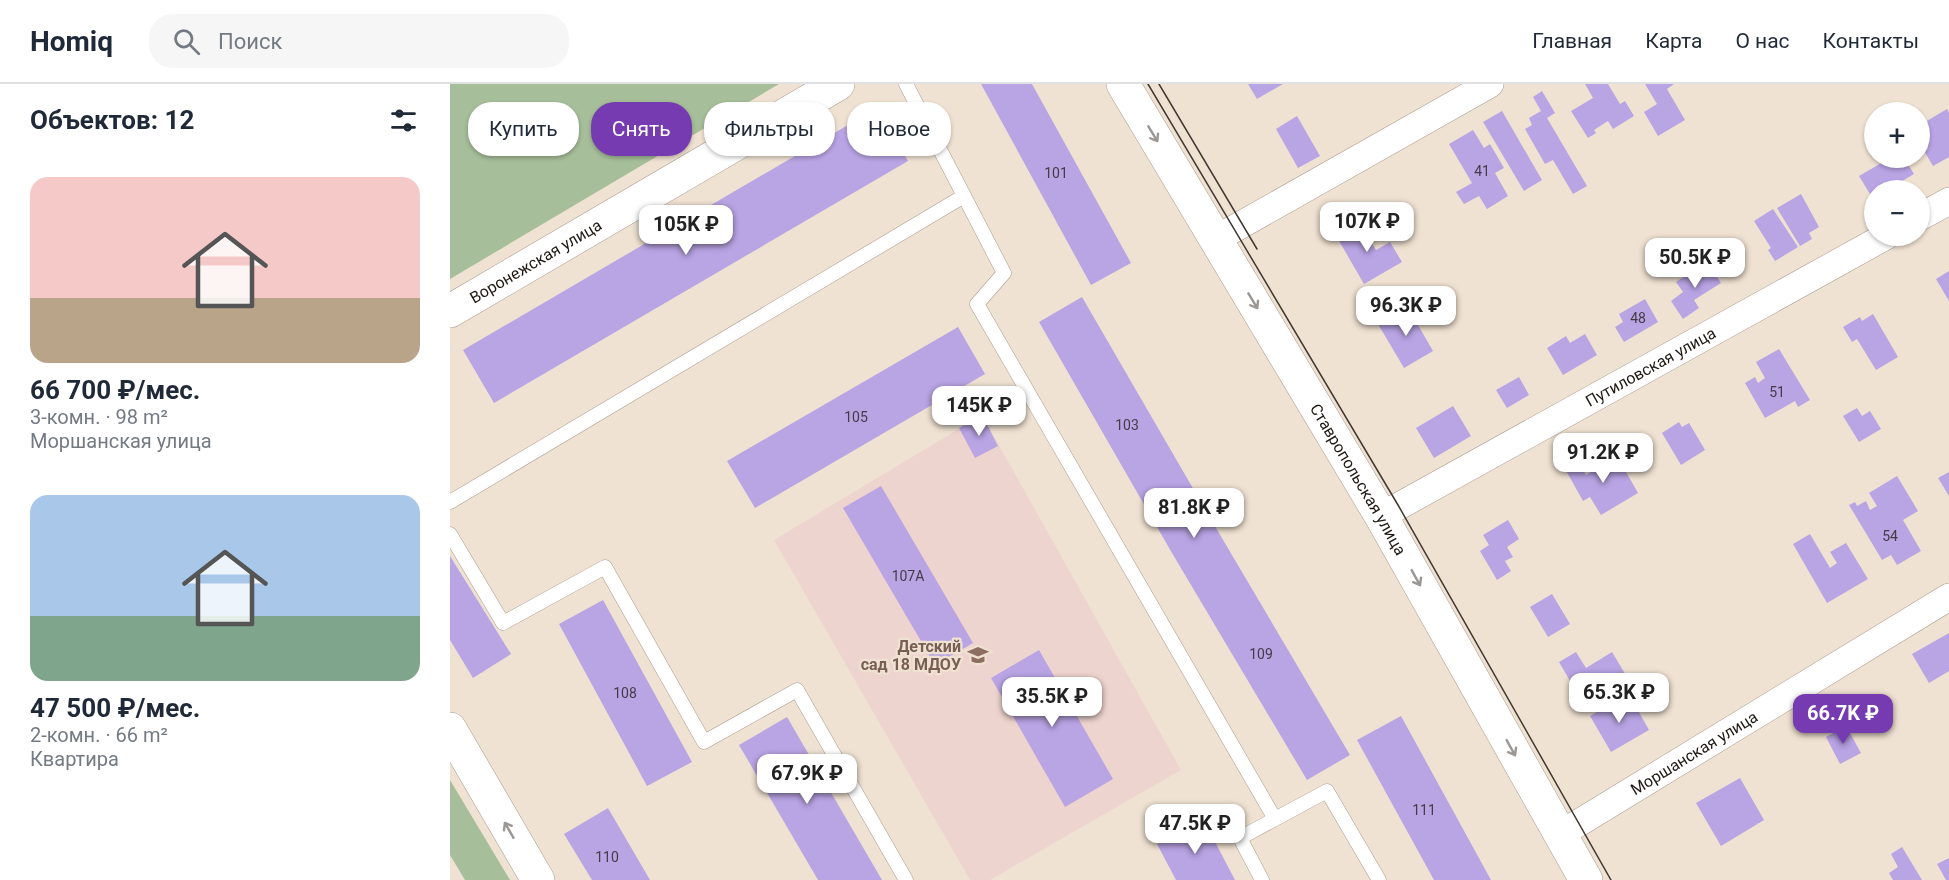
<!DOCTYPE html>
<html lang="ru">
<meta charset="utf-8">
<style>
:root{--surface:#fff;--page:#f6f6f7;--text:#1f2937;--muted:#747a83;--line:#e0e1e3;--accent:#763bb1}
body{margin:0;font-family:Roboto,sans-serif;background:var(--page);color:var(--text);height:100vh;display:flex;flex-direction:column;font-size:22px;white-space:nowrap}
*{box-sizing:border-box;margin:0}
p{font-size:20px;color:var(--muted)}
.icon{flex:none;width:33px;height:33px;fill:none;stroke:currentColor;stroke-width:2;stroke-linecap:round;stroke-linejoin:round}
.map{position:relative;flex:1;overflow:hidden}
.drawer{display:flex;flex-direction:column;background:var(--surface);width:450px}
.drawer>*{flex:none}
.hud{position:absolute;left:18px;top:18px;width:570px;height:54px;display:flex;gap:12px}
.fabs{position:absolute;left:1414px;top:18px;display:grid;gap:12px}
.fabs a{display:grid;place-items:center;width:66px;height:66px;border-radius:50%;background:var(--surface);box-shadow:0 2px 4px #0004;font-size:30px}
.price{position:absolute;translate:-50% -51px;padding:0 14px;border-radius:12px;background:#fff;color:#222;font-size:20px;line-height:39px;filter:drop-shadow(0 2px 3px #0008)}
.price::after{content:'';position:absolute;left:50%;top:36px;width:18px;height:14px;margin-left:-9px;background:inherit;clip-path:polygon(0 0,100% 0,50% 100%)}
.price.on{background:var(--accent);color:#fff}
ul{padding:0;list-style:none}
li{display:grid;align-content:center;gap:12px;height:318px;padding:0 30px}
li span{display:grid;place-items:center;height:186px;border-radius:18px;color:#555}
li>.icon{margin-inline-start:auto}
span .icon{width:108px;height:108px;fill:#fffc;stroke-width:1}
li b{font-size:26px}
h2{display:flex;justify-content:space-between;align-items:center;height:72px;padding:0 30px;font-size:26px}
.chip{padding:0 21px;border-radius:24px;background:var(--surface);box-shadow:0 2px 4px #0004;font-size:21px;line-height:54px}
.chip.on{background:var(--accent);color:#fff}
header{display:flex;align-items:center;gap:36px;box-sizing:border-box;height:84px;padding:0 30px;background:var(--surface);border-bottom:2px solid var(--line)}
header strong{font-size:28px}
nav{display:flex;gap:33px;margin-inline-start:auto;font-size:21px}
.search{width:420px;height:54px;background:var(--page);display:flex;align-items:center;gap:15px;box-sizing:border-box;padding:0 21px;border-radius:24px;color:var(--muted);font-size:22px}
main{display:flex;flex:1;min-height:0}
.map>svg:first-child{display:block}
.education{fill:#eed4ce}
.green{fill:#a6be99}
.building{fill:#b9a4e4}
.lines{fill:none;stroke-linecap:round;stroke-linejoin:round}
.service-casing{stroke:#aa9c8e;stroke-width:15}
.minor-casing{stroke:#aa9c8e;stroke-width:28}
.tertiary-casing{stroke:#aa9c8e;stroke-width:34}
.service{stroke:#fff;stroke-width:14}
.minor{stroke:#fff;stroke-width:27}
.tertiary{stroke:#fff;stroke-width:33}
.tram{stroke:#403932;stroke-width:1.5}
.oneway{stroke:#9a9795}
.labels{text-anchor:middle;stroke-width:4.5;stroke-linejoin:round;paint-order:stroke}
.number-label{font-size:14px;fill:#453b47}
.street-label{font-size:16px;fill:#1e1813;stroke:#f0e2d2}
.education-label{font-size:16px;font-weight:bold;fill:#785e54;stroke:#f0e2d2;text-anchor:end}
</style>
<header>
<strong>Homiq</strong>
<div class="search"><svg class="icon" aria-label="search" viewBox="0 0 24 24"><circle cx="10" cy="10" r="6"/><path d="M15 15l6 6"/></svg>Поиск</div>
<nav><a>Главная</a><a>Карта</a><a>О нас</a><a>Контакты</a></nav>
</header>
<main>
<section class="drawer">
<h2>Объектов: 12<svg class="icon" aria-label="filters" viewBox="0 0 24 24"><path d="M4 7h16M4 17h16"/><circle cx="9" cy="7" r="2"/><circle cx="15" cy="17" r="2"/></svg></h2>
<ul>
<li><span style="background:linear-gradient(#f6c9c9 65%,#b9a48a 0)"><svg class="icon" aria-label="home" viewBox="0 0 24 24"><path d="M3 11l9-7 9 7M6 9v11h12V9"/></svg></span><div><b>66 700 ₽/мес.</b><p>3-комн. · 98 m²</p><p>Моршанская улица</p></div></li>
<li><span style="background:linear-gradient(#a9c7e8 65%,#7fa58c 0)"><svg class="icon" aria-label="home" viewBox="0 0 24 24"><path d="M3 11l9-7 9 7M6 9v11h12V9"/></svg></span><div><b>47 500 ₽/мес.</b><p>2-комн. · 66 m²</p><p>Квартира</p></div></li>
</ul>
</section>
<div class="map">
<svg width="1499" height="796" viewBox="0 0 1499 796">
<rect width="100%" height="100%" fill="#f0e2d2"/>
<polygon class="education" points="532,331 731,686 540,796 520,796 324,456"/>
<g class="green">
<polygon points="0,0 329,0 0,195"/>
<polygon points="0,696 60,796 15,796 0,771"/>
</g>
<g class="building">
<polygon points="531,0 582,0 681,179 641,201"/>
<polygon points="798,0 833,0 807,15"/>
<polygon points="1135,0 1158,0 1170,20 1175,17 1184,32 1163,45 1158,37 1144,46 1146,49 1138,54 1121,27 1143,14"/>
<polygon points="1195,0 1224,0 1217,5 1235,36 1208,52 1194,28 1207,20"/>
<polygon points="1092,7 1105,29 1097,34 1137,102 1123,110 1103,76 1095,80 1075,45 1082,41 1079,34 1091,27 1083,13"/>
<polygon points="427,24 458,77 44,319 13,266"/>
<polygon points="1497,25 1499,29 1499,73 1483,82 1470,60 1470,41"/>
<polygon points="1052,27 1092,96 1074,107 1033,38"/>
<polygon points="847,32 870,72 848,84 826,45"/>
<polygon points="1023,46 1034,64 1040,60 1054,84 1045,89 1058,112 1037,125 1029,112 1014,120 1006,108 1022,99 999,60"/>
<polygon points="1440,74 1454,74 1464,90 1437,106 1425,106 1425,113 1423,115 1409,92"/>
<polygon points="1351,110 1369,143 1359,149 1362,155 1350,162 1327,124"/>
<polygon points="1323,125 1348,163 1325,177 1318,166 1321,164 1304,137"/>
<polygon points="908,137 926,166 940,158 952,178 914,200 885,150"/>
<polygon points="1257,177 1271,199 1244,216 1249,224 1233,235 1221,217 1233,208 1226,198"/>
<polygon points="1499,187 1499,217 1486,195"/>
<polygon points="632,213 766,444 900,671 857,696 722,469 589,238"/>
<polygon points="1195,215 1208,238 1174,258 1165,243 1173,238 1169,230"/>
<polygon points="957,222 983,267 954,284 928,240"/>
<polygon points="1423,230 1448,273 1426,286 1407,255 1402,258 1393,243 1410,233 1412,237"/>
<polygon points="508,243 535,290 305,424 277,377"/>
<polygon points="1135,250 1147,271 1113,291 1097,264 1116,252 1120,259"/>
<polygon points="1329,265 1360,316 1348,323 1345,317 1315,334 1295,299 1305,293 1308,299 1315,294 1306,278"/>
<polygon points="1069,293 1079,311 1057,324 1046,306"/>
<polygon points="1003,322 1021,352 984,374 966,344"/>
<polygon points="1407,324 1412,332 1420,327 1431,345 1409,358 1393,332"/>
<polygon points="532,331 548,362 525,374 509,344"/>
<polygon points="1229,338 1232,343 1239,339 1255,366 1231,381 1212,349"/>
<polygon points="1167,372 1188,409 1151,431 1140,413 1133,417 1114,383 1127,375 1136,391"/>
<polygon points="1499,388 1499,412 1488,394"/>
<polygon points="1447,392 1468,427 1453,436 1471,467 1447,481 1441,471 1432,476 1399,421 1405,418 1407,422 1416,417 1420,426 1427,422 1419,409"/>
<polygon points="431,402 523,559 485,581 393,424"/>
<polygon points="1058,436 1069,455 1057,463 1063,473 1055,477 1061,487 1047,496 1030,467 1039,461 1033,451"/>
<polygon points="1360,450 1380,484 1387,479 1380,468 1396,459 1418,495 1377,519 1343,460"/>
<polygon points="0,472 61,570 23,594 0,556"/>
<polygon points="1102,510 1120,540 1098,553 1080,523"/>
<polygon points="153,516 242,678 197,702 109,540"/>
<polygon points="1499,549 1499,587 1479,599 1462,570"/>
<polygon points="589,566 663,695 615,723 541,594"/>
<polygon points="1126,568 1136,584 1162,568 1177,593 1133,619 1109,578"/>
<polygon points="1397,613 1405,628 1374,649 1364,632"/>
<polygon points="1181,614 1199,646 1161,668 1140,632 1162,619 1165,623"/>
<polygon points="951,632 1041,796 984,796 907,656"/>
<polygon points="337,633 432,796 368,796 289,661"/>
<polygon points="1396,642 1411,669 1390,680 1376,653"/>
<polygon points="1290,694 1314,736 1271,762 1246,719"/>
<polygon points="158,724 200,796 142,796 114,750"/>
<polygon points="753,735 785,796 726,796 707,760"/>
<polygon points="1452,763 1472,796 1443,796 1439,789 1448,783 1441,770"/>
<polygon points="1499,774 1499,796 1496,796 1487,780"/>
</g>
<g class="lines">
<g class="service-casing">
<g id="service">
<polyline points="456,0 554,189 527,220 825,735 877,707 929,796"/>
<polyline points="0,418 514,112"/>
<polyline points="0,450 53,539 155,483 254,658 347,606 456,796"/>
<polyline points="812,796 790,754 825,735"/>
</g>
</g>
<g class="minor-casing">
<g id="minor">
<polyline points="1470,133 1499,117"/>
<polyline points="766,155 1040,0"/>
<path id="s1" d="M931 432 1436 152"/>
<path id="s2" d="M1109 751 1499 513"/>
</g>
</g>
<g class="tertiary-casing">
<g id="tertiary">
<path id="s3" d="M673 0 931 432 1136 796"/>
<path id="s4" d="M0 227 388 0"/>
<polyline points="0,645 88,796"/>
</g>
</g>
<use href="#service" class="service"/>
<use href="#minor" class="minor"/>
<use href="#tertiary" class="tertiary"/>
<g class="tram">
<polyline points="698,0 948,421 1161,796"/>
<polyline points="709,0 807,165"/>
</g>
</g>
<defs><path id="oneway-shaft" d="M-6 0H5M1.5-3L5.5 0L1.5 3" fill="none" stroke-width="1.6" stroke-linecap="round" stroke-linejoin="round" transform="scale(1.5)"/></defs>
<g class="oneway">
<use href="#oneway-shaft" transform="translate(703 50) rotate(59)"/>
<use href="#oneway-shaft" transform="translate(803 217) rotate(59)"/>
<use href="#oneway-shaft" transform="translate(966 494) rotate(61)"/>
<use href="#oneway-shaft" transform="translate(1061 664) rotate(61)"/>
<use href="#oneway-shaft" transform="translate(59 746) rotate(-120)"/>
</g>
<defs>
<g id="school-bare" transform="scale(1.62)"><path d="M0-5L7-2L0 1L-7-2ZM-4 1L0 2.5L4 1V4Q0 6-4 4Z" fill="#8d6e63" stroke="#f0e2d2" stroke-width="2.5" paint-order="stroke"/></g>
</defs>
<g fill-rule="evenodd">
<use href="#school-bare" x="528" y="571"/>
</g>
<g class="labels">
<g class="number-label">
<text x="1032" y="92">41</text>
<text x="606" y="94">101</text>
<text x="1188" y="239">48</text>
<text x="1327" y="313">51</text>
<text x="406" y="338">105</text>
<text x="677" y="346">103</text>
<text x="1440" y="457">54</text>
<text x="458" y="497">107А</text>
<text x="811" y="575">109</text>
<text x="175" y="614">108</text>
<text x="974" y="731">111</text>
<text x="157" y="778">110</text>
</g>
<g class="street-label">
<text dy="6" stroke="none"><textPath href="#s4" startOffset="99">Воронежская улица</textPath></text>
<text dy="6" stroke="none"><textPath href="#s1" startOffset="308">Путиловская улица</textPath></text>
<text dy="6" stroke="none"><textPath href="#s3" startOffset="460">Ставропольская улица</textPath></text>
<text dy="6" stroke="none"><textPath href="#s2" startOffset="158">Моршанская улица</textPath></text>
</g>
<g class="education-label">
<text x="511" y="568">Детский<tspan x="511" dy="18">сад 18 МДОУ</tspan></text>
</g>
</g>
</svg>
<div class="fabs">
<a>+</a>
<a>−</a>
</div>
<b class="price" style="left:917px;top:169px">107K ₽</b>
<b class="price" style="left:236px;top:172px">105K ₽</b>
<b class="price" style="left:1245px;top:205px">50.5K ₽</b>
<b class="price" style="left:956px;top:253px">96.3K ₽</b>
<b class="price" style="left:529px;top:353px">145K ₽</b>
<b class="price" style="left:1153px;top:400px">91.2K ₽</b>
<b class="price" style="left:744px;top:455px">81.8K ₽</b>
<b class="price" style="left:1169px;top:640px">65.3K ₽</b>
<b class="price" style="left:602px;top:644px">35.5K ₽</b>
<b class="price on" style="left:1393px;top:661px">66.7K ₽</b>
<b class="price" style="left:357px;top:721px">67.9K ₽</b>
<b class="price" style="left:745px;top:771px">47.5K ₽</b>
<div class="hud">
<a class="chip">Купить</a>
<a class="chip on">Снять</a>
<a class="chip">Фильтры</a>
<a class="chip">Новое</a>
</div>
</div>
</main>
